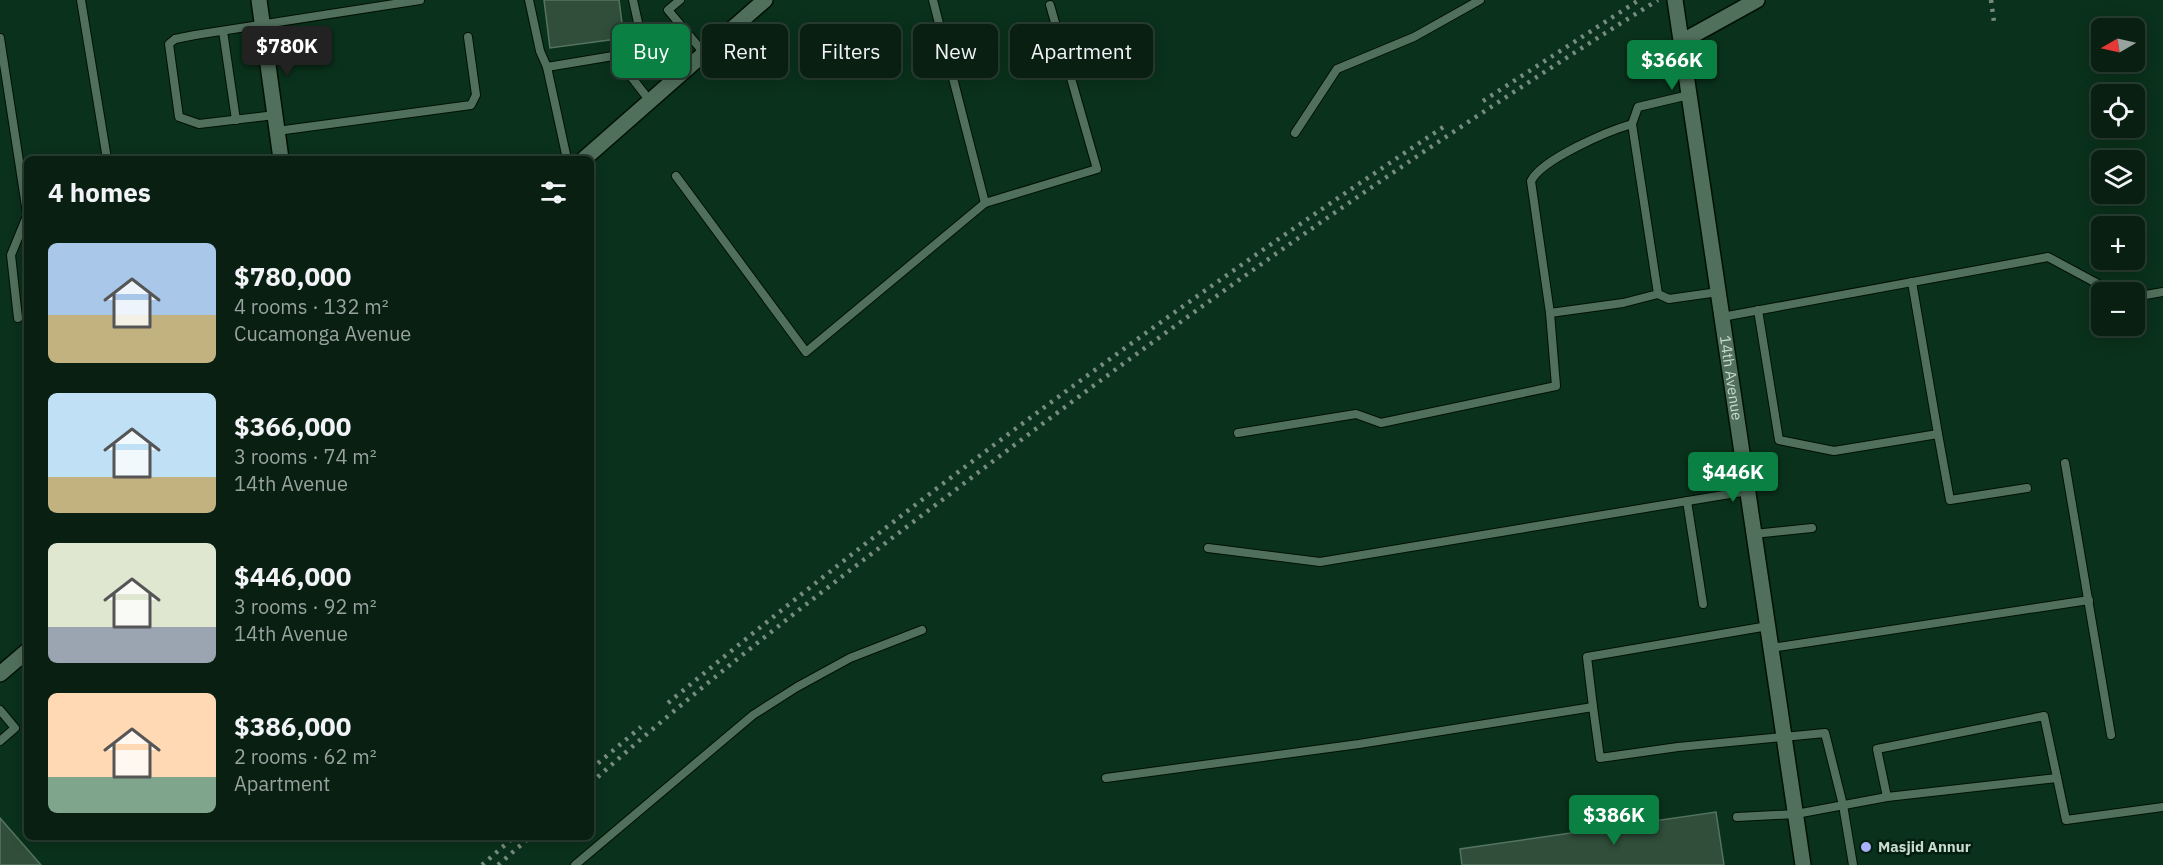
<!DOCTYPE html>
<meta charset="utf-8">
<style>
:root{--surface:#081f12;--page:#162c20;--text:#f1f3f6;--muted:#98a29f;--line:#293d32;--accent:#0b8043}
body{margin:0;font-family:"IBM Plex Sans",sans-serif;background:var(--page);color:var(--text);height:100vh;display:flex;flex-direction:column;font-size:22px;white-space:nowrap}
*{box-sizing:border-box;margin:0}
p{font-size:20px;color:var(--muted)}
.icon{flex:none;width:33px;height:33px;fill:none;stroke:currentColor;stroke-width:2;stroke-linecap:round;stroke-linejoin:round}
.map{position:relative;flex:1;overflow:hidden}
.details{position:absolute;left:24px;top:156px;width:570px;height:684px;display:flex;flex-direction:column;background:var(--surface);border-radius:9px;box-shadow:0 3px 15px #0003,0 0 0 2px var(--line)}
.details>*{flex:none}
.banner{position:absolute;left:612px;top:24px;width:570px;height:54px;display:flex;gap:12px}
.needle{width:39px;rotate:261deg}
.buttons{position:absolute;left:2091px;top:18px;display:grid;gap:12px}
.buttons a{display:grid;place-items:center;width:54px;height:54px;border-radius:9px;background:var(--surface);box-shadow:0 3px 15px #0003,0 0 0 2px var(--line);font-size:30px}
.price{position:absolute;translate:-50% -51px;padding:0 14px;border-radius:6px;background:var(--accent);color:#fff;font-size:20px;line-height:39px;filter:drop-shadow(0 2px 3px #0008)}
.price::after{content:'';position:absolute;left:50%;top:36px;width:18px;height:14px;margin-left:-9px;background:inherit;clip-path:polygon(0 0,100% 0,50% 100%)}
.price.selected{background:#222;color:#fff}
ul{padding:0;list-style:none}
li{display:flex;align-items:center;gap:18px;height:150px;padding:0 24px}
li span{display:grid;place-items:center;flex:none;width:168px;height:120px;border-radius:9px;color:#555}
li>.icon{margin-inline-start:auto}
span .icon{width:72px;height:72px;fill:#fffc;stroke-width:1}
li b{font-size:26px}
h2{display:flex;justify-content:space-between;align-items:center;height:72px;padding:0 24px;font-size:26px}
.tag{padding:0 21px;border-radius:9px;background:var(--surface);box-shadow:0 3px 15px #0003,0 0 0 2px var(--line);font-size:21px;line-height:54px}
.tag.selected{background:var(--accent);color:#fff}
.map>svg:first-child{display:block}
.built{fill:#0a311b;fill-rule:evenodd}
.building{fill:#304e3a;stroke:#55745f;stroke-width:1.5}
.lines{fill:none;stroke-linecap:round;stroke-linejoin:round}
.lane-casing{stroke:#001104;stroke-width:10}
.street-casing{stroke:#001104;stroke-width:18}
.secondary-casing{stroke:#001104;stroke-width:18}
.lane{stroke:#51705c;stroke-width:8}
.street{stroke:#51705c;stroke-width:15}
.secondary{stroke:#51705c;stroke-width:15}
.rail{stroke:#768c7e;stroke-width:4.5;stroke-dasharray:3 6;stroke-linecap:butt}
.poi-dot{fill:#a9b0fc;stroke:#021f0f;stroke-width:2}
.labels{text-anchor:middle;stroke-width:5;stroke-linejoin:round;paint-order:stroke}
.street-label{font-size:15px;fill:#c8d9cd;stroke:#021f0f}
.poi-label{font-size:15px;font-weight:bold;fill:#c8d9cd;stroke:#021f0f;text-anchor:start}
</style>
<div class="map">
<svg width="2163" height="865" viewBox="0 0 2163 865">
<rect width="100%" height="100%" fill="#0b2918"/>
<path class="built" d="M0 0H2163V865H0ZM2102 28H2134V62H2102ZM2102 94H2134V128H2102ZM27 159H591V837H27ZM2102 160H2134V194H2102ZM2102 226H2134V260H2102ZM2102 292H2134V326H2102Z"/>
<g class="building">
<polygon points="544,0 619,0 624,38 550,48"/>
<polygon points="1716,812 1724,865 1462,865 1460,849"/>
<polygon points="0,818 41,865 0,865"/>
</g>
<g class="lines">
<g class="lane-casing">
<g id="lane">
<polyline points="81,0 107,159"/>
<polyline points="529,0 540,51 547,67 567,159"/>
<polyline points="680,0 668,10 704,53"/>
<polyline points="933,0 985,203 1097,169 1050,5"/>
<polyline points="223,31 236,120"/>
<polyline points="0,38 27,213"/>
<polyline points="615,56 650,101"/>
<polyline points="547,67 631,53 639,27 633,0"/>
<polyline points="1689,95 1638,107 1632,124 1658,294 1669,299 1718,292"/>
<polyline points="275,115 199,124 179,117 169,44 175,39 195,35 420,0"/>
<path d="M1632 124C1608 131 1542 159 1531 181L1550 313 1623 303 1658 294"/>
<polyline points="277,131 471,105 476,95 468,37"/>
<polyline points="1295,133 1337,69 1414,37 1480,0"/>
<polyline points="676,176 806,352 985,203"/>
<polyline points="1912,282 1938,434"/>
<polyline points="2134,297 2163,292"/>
<polyline points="1758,310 1779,440 1834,451 1938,434 1950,500 2027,488"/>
<polyline points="1722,317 2048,257 2113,292"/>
<polyline points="18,318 11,255 27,216"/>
<polyline points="1238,433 1356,414 1381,423 1556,386 1550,313"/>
<polyline points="2065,463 2111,735"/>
<polyline points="1687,501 1703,604"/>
<polyline points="1754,534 1812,528"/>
<polyline points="1208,548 1320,562 1748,491"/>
<polyline points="1771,648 2089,600"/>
<polyline points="1593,707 1587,657 1768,626"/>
<polyline points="0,710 15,728 0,741"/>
<polyline points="1106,778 1359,744 1593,707 1600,758 1678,747 1825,733 1843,805 1853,865"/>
<polyline points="1887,797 1877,749 2044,716 2066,820 2163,807"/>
<polyline points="1737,817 1796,814 1887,797 2057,778"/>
<polyline points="575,865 753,715 797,687 850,658 922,630"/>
</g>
</g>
<g class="street-casing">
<g id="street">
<polyline points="259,0 281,159"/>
<polyline points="1681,42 1757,0"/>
<polyline points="584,159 765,0"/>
<polyline points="0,674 27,651"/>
</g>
</g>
<g class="secondary-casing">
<g id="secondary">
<path id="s1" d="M1675 0 1803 865"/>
</g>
</g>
<use href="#lane" class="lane"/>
<use href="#street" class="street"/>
<use href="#secondary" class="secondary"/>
<g class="rail">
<polyline points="1991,0 1994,22"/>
<polyline points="1483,101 1639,0"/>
<path d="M668 703C917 496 1178 303 1448 124"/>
<polyline points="591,769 641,727"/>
<path d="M591 783C707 679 830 585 954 491 1181 317 1415 151 1658 0"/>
<polyline points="482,865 514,837"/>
<polyline points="498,865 530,837"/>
</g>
</g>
<circle class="poi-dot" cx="1866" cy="847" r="6"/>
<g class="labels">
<g class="street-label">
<text dy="5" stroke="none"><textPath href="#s1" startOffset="382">14th Avenue</textPath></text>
</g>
<g class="poi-label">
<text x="1878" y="852">Masjid Annur</text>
</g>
</g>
</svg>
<div class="buttons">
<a><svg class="needle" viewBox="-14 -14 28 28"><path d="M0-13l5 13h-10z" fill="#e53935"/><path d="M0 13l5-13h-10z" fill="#98a29f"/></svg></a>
<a><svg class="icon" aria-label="locate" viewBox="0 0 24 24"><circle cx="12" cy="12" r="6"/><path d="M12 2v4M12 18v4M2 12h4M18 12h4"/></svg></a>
<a><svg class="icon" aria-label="layers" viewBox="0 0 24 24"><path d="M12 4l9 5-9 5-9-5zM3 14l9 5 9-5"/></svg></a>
<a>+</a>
<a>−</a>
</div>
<b class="price selected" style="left:287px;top:77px">$780K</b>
<b class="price" style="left:1672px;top:91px">$366K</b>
<b class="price" style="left:1733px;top:503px">$446K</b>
<b class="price" style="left:1614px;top:846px">$386K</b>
<div class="banner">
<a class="tag selected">Buy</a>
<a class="tag">Rent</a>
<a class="tag">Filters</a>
<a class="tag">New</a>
<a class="tag">Apartment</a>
</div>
<section class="details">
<h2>4 homes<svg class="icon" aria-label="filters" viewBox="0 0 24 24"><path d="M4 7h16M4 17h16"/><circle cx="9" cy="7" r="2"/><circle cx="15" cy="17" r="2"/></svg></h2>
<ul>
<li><span style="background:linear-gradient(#a9c7e8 60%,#c2b280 0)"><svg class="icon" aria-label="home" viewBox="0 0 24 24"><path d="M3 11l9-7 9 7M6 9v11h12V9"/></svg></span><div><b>$780,000</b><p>4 rooms · 132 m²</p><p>Cucamonga Avenue</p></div></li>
<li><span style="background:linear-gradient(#bfe0f5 70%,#c2b280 0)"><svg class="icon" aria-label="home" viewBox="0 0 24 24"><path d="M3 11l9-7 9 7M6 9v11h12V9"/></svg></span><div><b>$366,000</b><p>3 rooms · 74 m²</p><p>14th Avenue</p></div></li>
<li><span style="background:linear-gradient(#dfe7d0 70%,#9aa5b1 0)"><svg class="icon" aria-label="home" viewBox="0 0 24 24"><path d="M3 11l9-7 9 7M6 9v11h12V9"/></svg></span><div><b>$446,000</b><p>3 rooms · 92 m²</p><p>14th Avenue</p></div></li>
<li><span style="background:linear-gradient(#ffd9b3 70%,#7fa58c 0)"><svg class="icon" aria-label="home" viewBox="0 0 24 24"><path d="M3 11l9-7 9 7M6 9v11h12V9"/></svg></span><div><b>$386,000</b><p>2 rooms · 62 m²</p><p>Apartment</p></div></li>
</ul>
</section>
</div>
